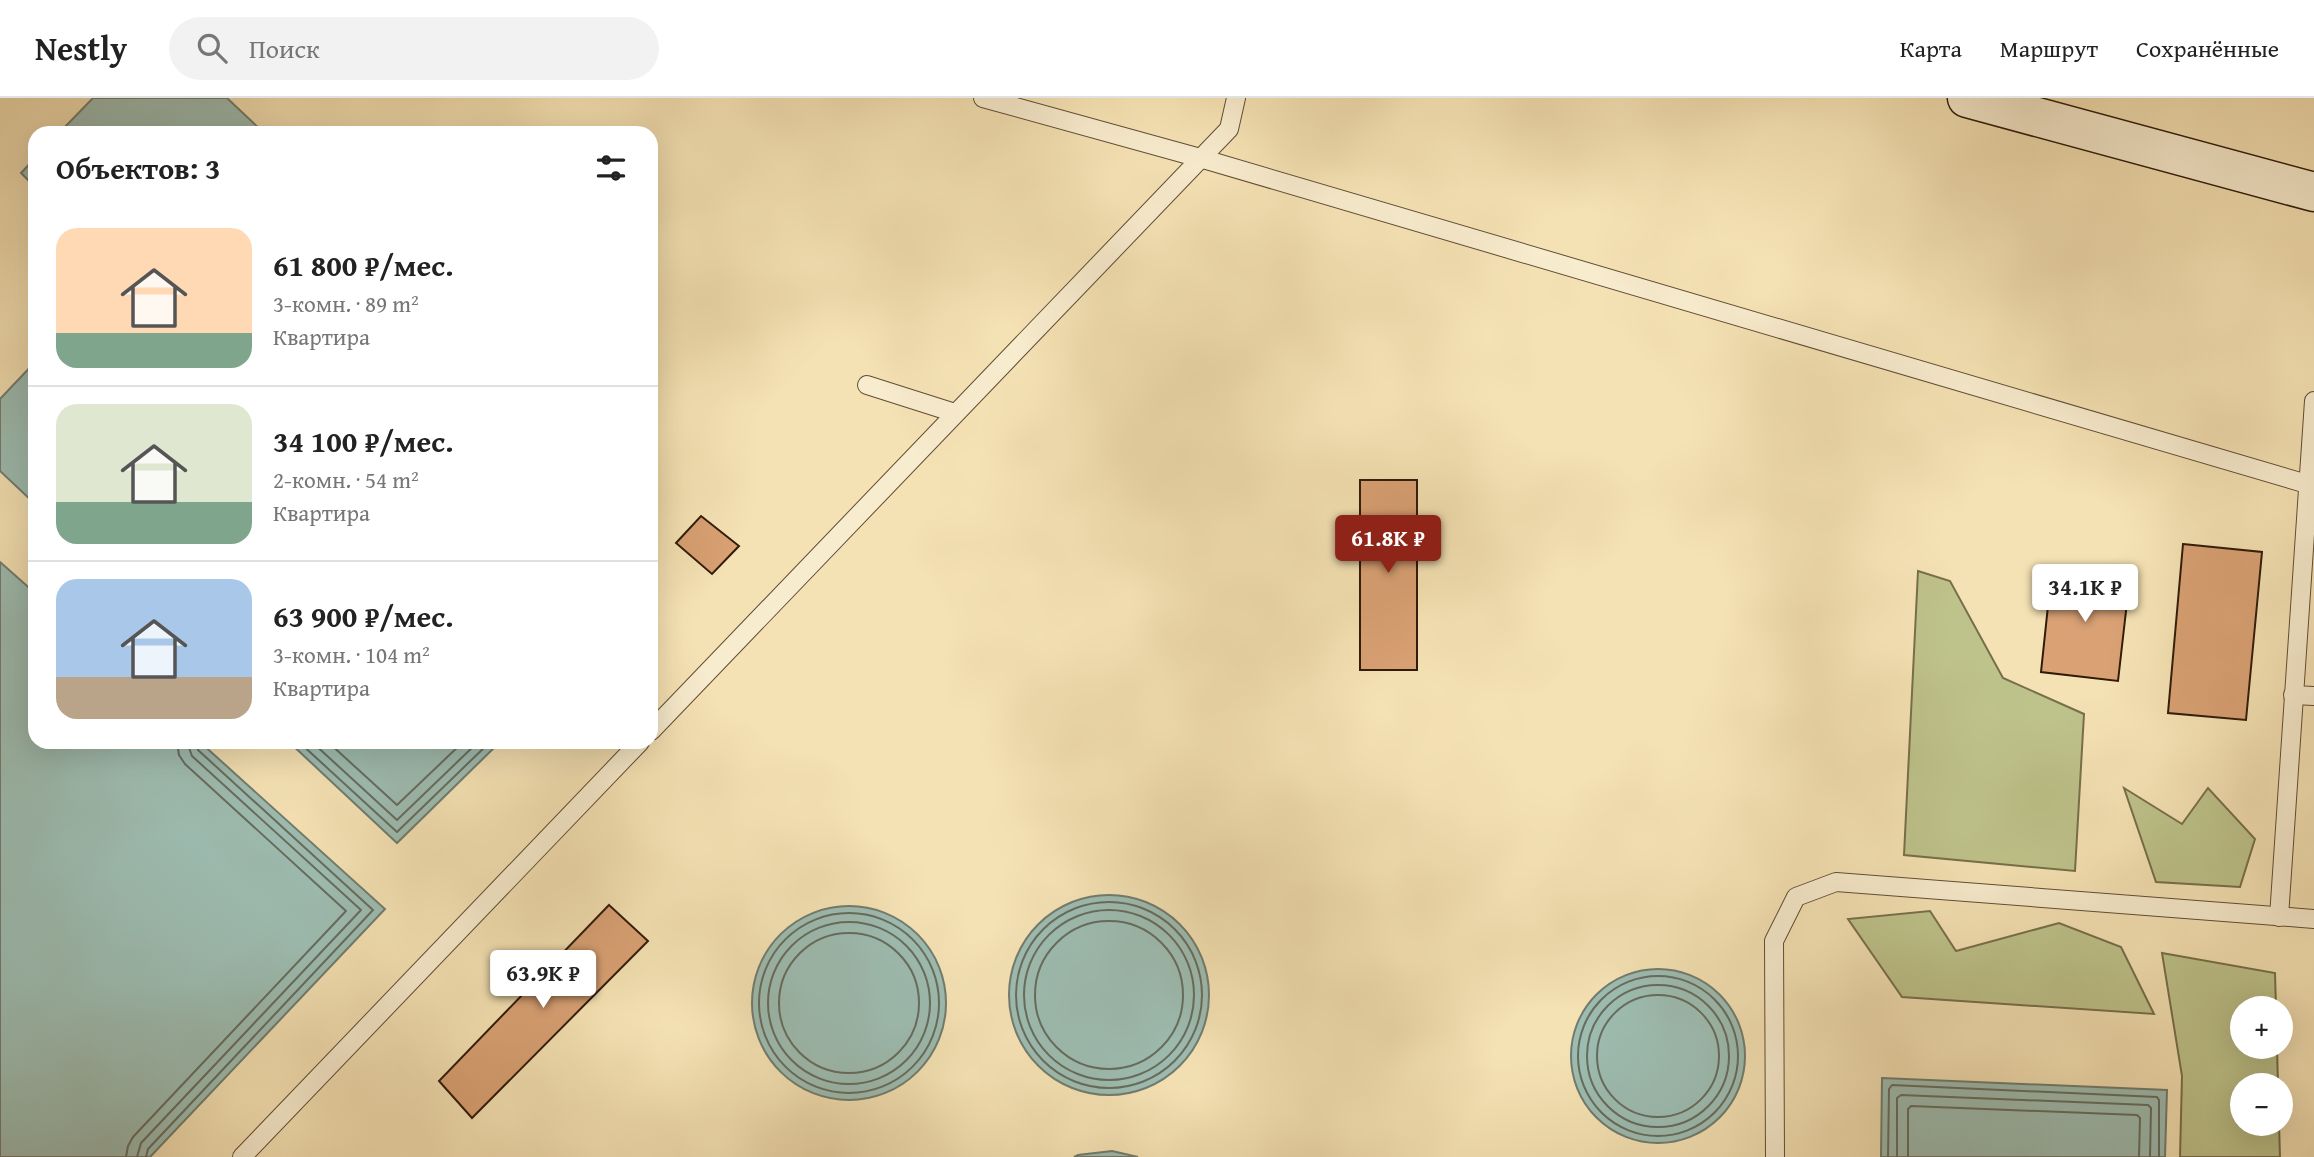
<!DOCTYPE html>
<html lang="ru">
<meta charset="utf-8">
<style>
:root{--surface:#fff;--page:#f2f2f2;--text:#222;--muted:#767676;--line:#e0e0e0;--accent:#8f2418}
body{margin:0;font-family:"Gentium Book Plus",serif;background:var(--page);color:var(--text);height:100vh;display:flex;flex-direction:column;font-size:26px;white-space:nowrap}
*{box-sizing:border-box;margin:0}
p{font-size:23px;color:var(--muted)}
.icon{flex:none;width:38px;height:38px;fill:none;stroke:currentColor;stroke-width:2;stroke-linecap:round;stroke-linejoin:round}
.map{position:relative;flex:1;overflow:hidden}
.sheet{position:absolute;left:28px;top:28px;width:630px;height:623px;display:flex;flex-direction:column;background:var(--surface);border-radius:21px;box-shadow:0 7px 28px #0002}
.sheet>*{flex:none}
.fabs{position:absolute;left:2230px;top:898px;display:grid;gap:14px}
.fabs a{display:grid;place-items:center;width:63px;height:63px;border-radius:50%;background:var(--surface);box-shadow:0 7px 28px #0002;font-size:35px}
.price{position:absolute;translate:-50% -60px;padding:0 16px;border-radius:7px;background:#fff;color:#222;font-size:23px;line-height:46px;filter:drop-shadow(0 2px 4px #0008)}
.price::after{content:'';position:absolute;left:50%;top:42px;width:21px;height:16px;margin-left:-10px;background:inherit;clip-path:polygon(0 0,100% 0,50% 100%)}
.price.selected{background:var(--accent);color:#fff}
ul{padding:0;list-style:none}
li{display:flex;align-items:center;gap:21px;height:175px;padding:0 28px}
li+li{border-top:2px solid var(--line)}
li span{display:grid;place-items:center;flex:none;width:196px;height:140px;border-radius:21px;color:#555}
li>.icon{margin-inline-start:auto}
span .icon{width:84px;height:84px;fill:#fffc;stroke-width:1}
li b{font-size:30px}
h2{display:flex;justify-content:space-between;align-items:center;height:84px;padding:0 28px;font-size:30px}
header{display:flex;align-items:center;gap:42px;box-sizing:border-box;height:98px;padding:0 35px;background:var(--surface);border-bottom:2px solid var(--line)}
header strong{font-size:33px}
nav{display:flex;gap:38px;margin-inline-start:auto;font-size:24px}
.search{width:490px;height:63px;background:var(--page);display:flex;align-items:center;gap:18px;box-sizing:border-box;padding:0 24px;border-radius:38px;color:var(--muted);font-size:26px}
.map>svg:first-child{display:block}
.green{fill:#bec38b;stroke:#776f4a;stroke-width:2}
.water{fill:#9dbdb2;stroke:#717c6f;stroke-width:2}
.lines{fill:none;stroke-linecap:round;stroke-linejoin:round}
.shore{stroke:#666c5e;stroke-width:2}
.building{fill:#d9a174;stroke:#301b0a;stroke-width:2}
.lane-casing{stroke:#614d34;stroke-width:20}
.secondary-casing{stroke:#301b0a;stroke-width:41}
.lane{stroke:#f8ecce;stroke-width:18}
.secondary{stroke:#f8ecce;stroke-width:38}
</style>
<header>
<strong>Nestly</strong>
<div class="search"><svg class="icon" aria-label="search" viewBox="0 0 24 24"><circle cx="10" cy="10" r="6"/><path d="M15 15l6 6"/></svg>Поиск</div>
<nav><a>Карта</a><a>Маршрут</a><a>Сохранённые</a></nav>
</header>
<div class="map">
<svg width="2314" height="1059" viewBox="0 0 2314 1059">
<rect width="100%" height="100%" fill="#f5e2b4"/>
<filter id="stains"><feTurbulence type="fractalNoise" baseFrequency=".00286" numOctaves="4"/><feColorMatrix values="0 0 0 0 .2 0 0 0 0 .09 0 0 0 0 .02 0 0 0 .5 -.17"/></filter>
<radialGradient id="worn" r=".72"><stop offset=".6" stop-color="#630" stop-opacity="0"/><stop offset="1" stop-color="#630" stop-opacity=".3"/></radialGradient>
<g class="green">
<polygon points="1918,473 1950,483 2003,580 2084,616 2075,773 1904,757"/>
<polygon points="2124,690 2182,726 2208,690 2255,741 2240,789 2156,784"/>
<polygon points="1930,813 1956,853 2059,825 2121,849 2154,916 1902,899 1848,821"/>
<polygon points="2162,855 2275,875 2276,910 2242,910 2242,948 2277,949 2278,987 2242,987 2242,1026 2279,1026 2280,1059 2180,1059 2182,978"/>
</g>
<g class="water">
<polygon points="93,0 227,0 264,35 59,35"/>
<polygon points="35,60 35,89 21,75"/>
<polygon points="35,264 35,406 0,373 0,301"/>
<polygon points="0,464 35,495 35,644 200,644 385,811 150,1059 0,1059"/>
<polygon points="289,644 500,644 397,745"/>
<circle cx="1109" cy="897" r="100"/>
<circle cx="849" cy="905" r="97"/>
<circle cx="1658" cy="958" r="87"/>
<polygon points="1882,980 2167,992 2165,1059 1881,1059"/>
<polygon points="1112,1053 1138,1059 1074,1059 1078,1057"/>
</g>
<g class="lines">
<g class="shore">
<polyline points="299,644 397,734 490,644"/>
<polyline points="312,644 397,722 478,644"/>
<polyline points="328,644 397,707 463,644"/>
<circle cx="1109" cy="897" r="93"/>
<circle cx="1109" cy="897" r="85"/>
<circle cx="849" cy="905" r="90"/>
<circle cx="1109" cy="897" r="74"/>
<circle cx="849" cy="905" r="81"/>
<circle cx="849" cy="905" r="70"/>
<circle cx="1658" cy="958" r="80"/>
<circle cx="1658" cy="958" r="71"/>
<circle cx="1658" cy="958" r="61"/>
<polyline points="126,1059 128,1048 133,1039 346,813 185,666 179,657 177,644"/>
<polyline points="137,1059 141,1045 361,812 192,658 187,644"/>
<polyline points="146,1059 148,1051 373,812 198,652 196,644"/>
<polyline points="1888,1059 1889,991 1892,987 2157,999 2159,1002 2159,1059"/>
<polyline points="1897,1059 1897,1000 1901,997 2148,1007 2151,1010 2150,1059"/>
<polyline points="1908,1059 1908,1011 1911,1008 2137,1017 2140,1020 2139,1059"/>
</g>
</g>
<g class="building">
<rect x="1360" y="382" width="57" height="190"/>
<polygon points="701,418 739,448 712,476 676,445"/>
<polygon points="2183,446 2262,454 2246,622 2168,615"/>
<polygon points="2052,470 2130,478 2118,583 2041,574"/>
<polygon points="609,807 648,843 472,1020 439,983"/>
</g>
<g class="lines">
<g class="lane-casing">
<g id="lane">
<polyline points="983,0 1200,60 2307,386"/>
<polyline points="867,287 955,315"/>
<polyline points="2293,597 2314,598"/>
<polyline points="651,633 1229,31 1236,0"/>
<polyline points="2279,819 2314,303"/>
<polyline points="242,1059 640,644"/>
<polyline points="1775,1059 1774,843 1796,799 1836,784 2314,821"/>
</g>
</g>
<g class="secondary-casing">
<polyline id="secondary" points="1967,0 2314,94"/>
</g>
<use href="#lane" class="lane"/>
<use href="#secondary" class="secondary"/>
</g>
<rect width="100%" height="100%" filter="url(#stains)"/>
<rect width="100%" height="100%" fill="url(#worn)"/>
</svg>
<div class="fabs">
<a>+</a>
<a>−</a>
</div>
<b class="price selected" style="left:1388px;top:477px">61.8K ₽</b>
<b class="price" style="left:2085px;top:526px">34.1K ₽</b>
<b class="price" style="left:543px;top:912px">63.9K ₽</b>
<section class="sheet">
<h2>Объектов: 3<svg class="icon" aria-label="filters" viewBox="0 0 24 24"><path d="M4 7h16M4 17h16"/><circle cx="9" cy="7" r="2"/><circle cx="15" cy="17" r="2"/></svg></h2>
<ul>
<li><span style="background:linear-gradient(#ffd9b3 75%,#7fa58c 0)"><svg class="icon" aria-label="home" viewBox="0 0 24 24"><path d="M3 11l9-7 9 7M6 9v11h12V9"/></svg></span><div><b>61 800 ₽/мес.</b><p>3-комн. · 89 m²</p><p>Квартира</p></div></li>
<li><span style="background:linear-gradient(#dfe7d0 70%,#7fa58c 0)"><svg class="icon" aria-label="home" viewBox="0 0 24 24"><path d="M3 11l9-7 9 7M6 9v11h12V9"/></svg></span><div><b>34 100 ₽/мес.</b><p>2-комн. · 54 m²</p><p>Квартира</p></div></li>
<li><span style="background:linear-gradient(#a9c7e8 70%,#b9a48a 0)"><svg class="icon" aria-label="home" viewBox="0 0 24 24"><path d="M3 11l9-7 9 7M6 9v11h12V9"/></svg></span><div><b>63 900 ₽/мес.</b><p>3-комн. · 104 m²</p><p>Квартира</p></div></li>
</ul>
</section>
</div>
